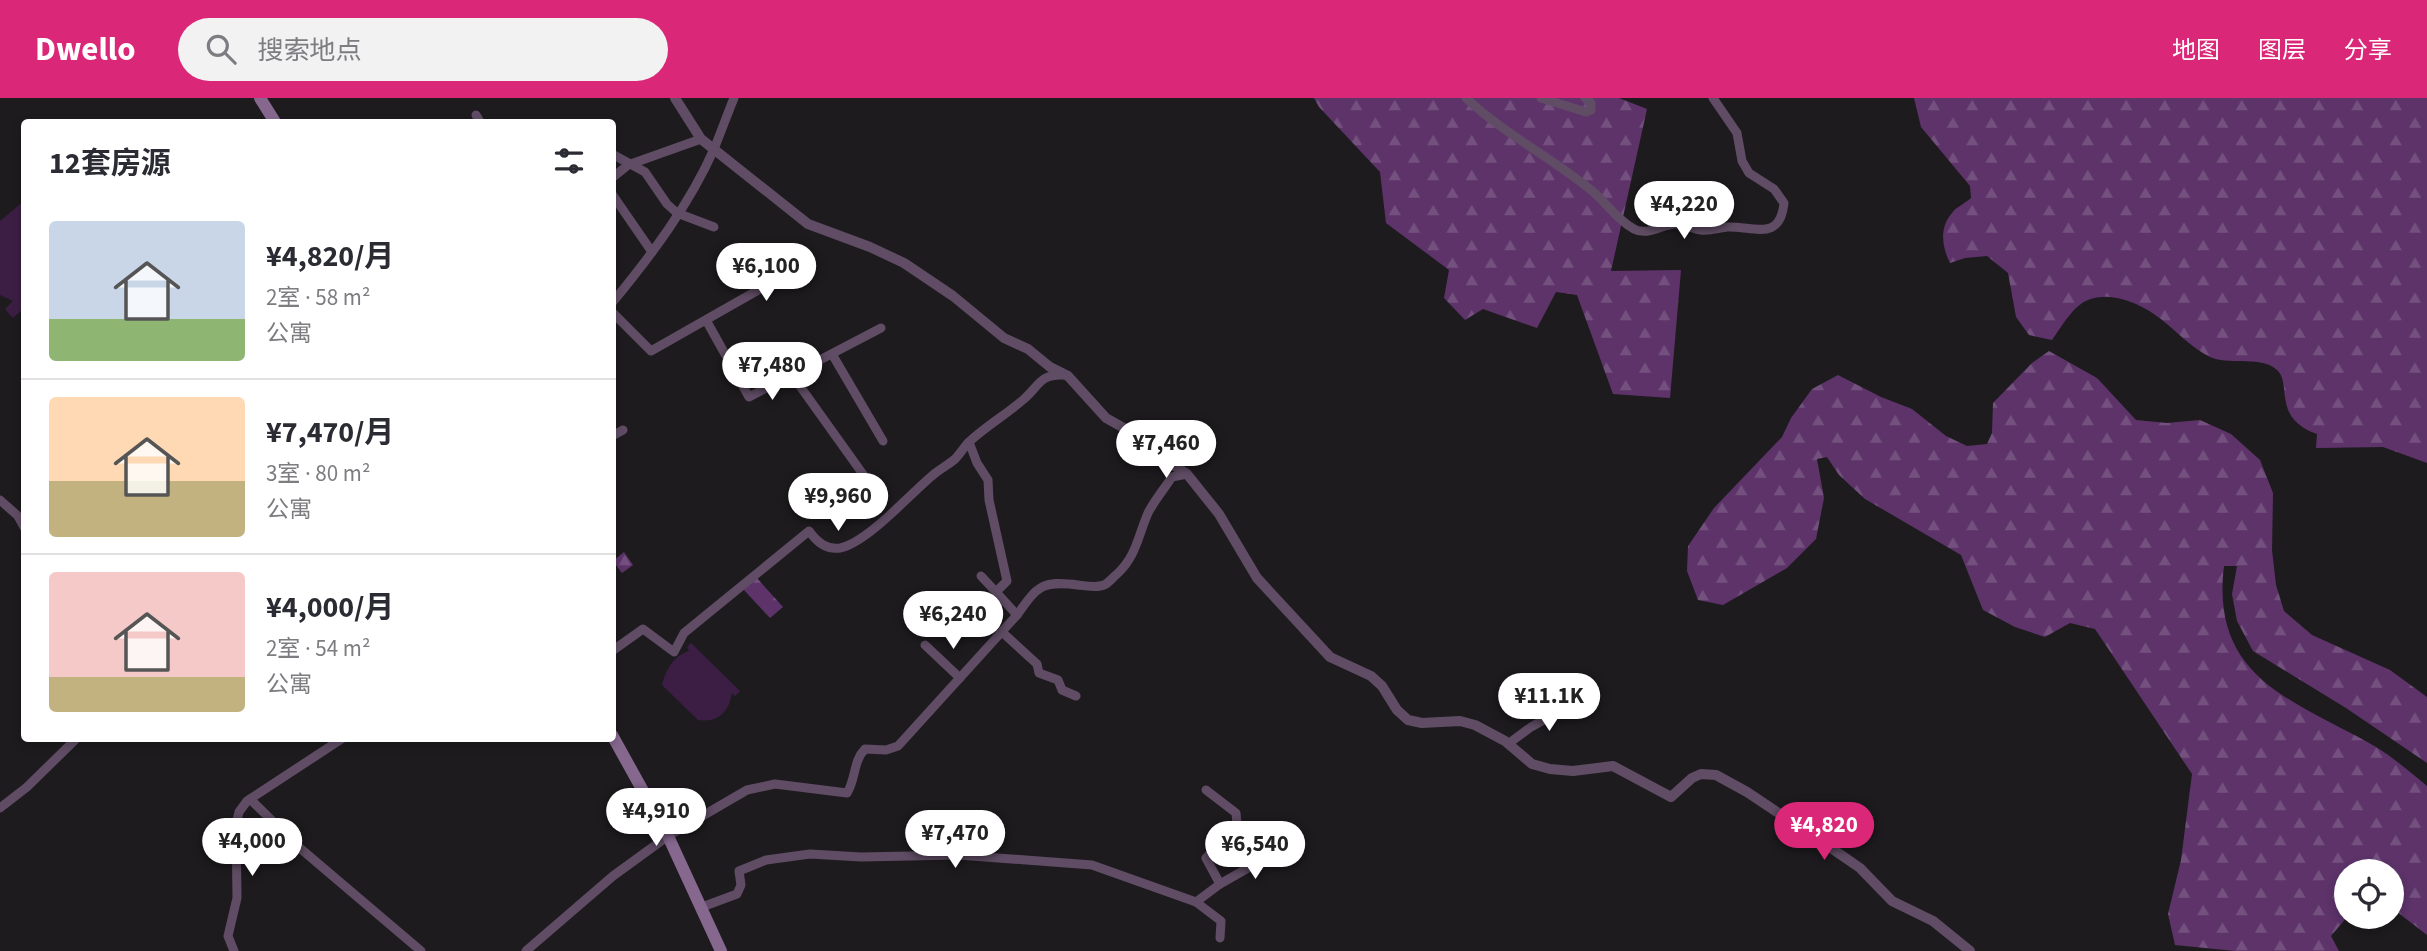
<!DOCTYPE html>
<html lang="zh">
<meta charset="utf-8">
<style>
:root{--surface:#fff;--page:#f2f2f3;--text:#2b2b33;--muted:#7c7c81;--line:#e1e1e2;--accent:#db2777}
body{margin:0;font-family:"Source Sans 3","Noto Sans SC",sans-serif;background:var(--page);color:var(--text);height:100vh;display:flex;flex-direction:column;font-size:26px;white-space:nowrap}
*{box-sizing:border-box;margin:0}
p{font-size:23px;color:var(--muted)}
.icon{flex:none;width:38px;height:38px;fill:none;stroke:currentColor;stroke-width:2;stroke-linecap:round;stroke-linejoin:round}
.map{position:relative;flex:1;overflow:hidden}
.details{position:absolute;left:21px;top:21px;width:595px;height:623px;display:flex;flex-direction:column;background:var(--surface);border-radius:7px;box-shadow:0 4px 10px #0003}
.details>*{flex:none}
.tools{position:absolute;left:2334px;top:761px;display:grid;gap:14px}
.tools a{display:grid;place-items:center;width:70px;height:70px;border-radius:50%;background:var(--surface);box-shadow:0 4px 10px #0003;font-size:35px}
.price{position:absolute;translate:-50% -60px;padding:0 16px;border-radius:24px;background:#fff;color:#222;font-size:23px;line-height:46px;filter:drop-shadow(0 2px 4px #0008)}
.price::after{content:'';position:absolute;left:50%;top:42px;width:21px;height:16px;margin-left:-10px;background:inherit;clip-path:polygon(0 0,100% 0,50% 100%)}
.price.current{background:var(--accent);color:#fff}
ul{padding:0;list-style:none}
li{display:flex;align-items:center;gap:21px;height:175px;padding:0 28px}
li+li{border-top:2px solid var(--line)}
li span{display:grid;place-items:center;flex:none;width:196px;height:140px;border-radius:7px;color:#555}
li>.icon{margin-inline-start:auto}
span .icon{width:84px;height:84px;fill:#fffc;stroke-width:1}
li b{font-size:30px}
h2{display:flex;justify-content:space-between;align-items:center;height:84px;padding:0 28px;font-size:30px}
header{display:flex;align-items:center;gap:42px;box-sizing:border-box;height:98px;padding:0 35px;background:var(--accent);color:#fff}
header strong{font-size:33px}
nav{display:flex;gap:38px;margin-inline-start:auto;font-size:24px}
.search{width:490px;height:63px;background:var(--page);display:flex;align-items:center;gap:18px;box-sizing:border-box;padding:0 24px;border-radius:38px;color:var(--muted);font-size:26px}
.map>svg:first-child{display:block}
.forest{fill:url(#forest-firs)}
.park{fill:#3c1e45}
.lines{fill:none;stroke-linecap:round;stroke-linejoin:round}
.minor{stroke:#604d65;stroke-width:9}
.tertiary{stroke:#604d65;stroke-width:10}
.secondary{stroke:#86688f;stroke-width:12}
</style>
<header>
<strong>Dwello</strong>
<div class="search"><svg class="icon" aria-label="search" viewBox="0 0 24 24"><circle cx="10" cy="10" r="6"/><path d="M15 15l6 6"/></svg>搜索地点</div>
<nav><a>地图</a><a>图层</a><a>分享</a></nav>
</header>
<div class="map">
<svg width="2427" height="853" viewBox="0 0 2427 853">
<defs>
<pattern id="forest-firs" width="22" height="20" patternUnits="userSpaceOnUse" patternTransform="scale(1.75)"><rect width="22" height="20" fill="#5d336a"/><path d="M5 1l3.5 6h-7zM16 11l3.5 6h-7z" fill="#73507e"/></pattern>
</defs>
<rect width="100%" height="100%" fill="#1e1b1f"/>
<g class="forest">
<polygon points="1314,0 1619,0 1647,11 1611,173 1681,172 1670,300 1613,296 1577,197 1556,194 1537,230 1483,211 1465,222 1444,200 1449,172 1386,125 1380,74 1319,9"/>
<path d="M1914 0H2427V365L2383 349 2316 350 2317 336C2268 318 2296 282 2273 269 2258 259 2227 267 2210 259 2194 251 2180 237 2167 226 2148 209 2114 191 2088 202 2073 208 2062 228 2052 242L2029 237 2016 219 2008 175 1987 158 1965 160 1950 165C1942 149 1939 130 1952 115 1956 109 1966 105 1971 100L1970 88 1921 29Z"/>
<path d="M2049 253 2097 280 2136 322 2167 325 2200 322 2231 336 2260 362 2273 395 2272 452 2276 487 2284 513 2312 537 2390 572 2427 599V665L2346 610 2253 553 2237 523 2232 496 2237 468H2224C2210 582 2296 603 2376 649 2394 660 2411 675 2427 688V837L2392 810V774H2347V819L2331 838 2339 853H2235L2175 847 2168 816 2181 762 2192 676 2095 531 2070 525 2045 539 2015 529 1983 512 1961 457 1865 401 1839 377 1827 359 1817 361 1824 400 1816 441 1787 470 1723 507 1698 502 1687 473 1688 448 1714 410 1782 339 1791 320 1812 291 1838 277 1881 299 1912 311 1946 338 1967 348 1987 346 1992 335 1993 305 2032 265Z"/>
<polygon points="624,454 633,467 622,475 613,463"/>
<polygon points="756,479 783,509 770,520 743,491"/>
</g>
<g class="park">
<polygon points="24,103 24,210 13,220 5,211 13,203 0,197 0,123"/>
<path d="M691 545 740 593 735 598 732 595C729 614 718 625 698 622L662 587C666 572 673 558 689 553L687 549Z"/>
</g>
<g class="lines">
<g class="minor">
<path d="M1466 0C1504 36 1551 59 1591 92 1606 104 1617 122 1634 131 1649 139 1664 124 1681 126 1687 127 1694 132 1701 132 1709 133 1719 130 1727 129 1754 128 1780 144 1784 105L1774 91 1749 75 1742 63 1737 35 1713 0"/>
<polyline points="1541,0 1586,14 1591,12 1591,5 1585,0"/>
<polyline points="476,17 480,24"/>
<polyline points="612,56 645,74 667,106 677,115 714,129"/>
<polyline points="612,80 628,67 701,41"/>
<polyline points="612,96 652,154"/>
<path d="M612 205C650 159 690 106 714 51 721 34 727 17 734 0"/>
<polyline points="612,214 651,253 811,162"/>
<polyline points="706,222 749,299 881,230"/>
<polyline points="832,256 883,343"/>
<polyline points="792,277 880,400"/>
<polyline points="612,338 623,332"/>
<polyline points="969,344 977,365 988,382 989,402 1007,483 996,494 1017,517"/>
<polyline points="0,402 18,418 24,429"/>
<polyline points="981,478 996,494"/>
<polyline points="1002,534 1037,566 1039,575 1058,582 1062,592 1076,598"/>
<polyline points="925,547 960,580"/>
<path d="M612 553 643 531 674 554 684 535 809 433C817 444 826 452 840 450 867 445 911 395 933 377 940 371 948 367 955 361 960 356 964 349 969 344 986 328 1007 316 1024 301 1039 288 1040 276 1063 277"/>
<polyline points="1508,646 1531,629 1565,610 1567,606"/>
<polyline points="250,701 301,751 421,853"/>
<polyline points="0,710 27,689 77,640"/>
<polyline points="1220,786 1276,754"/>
<polyline points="1196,804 1220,786 1206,760 1237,726 1236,715 1206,692"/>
<polyline points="702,809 737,796 741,787 739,773 766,762 810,756 861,759 958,757 1092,767 1196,804 1221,823 1220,840"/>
<polyline points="234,853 228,838 237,800 236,726 239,714 247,703 343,640"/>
<path d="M526 853 613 778 668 738 747 692 775 686 847 695C856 681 853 663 865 651L886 652 898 648 1017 517C1037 489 1041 482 1078 487 1086 488 1097 490 1104 487 1109 485 1113 479 1117 476 1136 459 1138 438 1148 415 1154 403 1164 391 1172 379L1187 376"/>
</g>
<polyline class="tertiary" points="675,0 701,41 808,126 870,149 904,165 953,198 1004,240 1028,251 1050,269 1068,278 1106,320 1138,338 1173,367 1187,376 1219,416 1257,480 1330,559 1371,578 1382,588 1397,612 1408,622 1422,625 1460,623 1475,627 1505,643 1532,666 1550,671 1573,673 1613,668 1671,699 1692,680 1701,676 1716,677 1747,694 1834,752 1860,770 1892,803 1933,823 1970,853"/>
<g class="secondary">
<polyline points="260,0 275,24"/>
<polyline points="612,637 668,738 721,853"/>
</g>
</g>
</svg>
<div class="tools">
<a><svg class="icon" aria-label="locate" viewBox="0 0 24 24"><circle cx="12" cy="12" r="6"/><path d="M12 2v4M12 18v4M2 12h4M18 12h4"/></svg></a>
</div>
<b class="price" style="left:1684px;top:143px">¥4,220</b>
<b class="price" style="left:766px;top:205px">¥6,100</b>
<b class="price" style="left:772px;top:304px">¥7,480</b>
<b class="price" style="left:1166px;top:382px">¥7,460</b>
<b class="price" style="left:838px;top:435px">¥9,960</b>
<b class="price" style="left:953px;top:553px">¥6,240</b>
<b class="price" style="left:1549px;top:635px">¥11.1K</b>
<b class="price" style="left:656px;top:750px">¥4,910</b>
<b class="price current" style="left:1824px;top:764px">¥4,820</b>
<b class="price" style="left:955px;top:772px">¥7,470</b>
<b class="price" style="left:252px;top:780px">¥4,000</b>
<b class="price" style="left:1255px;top:783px">¥6,540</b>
<section class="details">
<h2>12套房源<svg class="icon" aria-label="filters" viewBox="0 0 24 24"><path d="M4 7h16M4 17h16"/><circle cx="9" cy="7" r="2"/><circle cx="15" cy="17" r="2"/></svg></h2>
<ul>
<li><span style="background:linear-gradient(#c9d6e8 70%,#8fb573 0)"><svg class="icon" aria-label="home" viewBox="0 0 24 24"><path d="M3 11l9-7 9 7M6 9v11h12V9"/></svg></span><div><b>¥4,820/月</b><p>2室 · 58 m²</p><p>公寓</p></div></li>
<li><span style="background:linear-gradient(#ffd9b3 60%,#c2b280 0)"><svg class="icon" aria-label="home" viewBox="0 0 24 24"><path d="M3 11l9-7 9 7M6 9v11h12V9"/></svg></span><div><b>¥7,470/月</b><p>3室 · 80 m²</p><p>公寓</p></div></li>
<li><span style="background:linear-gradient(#f6c9c9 75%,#c2b280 0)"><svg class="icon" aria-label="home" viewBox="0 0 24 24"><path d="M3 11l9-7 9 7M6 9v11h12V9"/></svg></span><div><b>¥4,000/月</b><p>2室 · 54 m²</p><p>公寓</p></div></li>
</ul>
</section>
</div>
